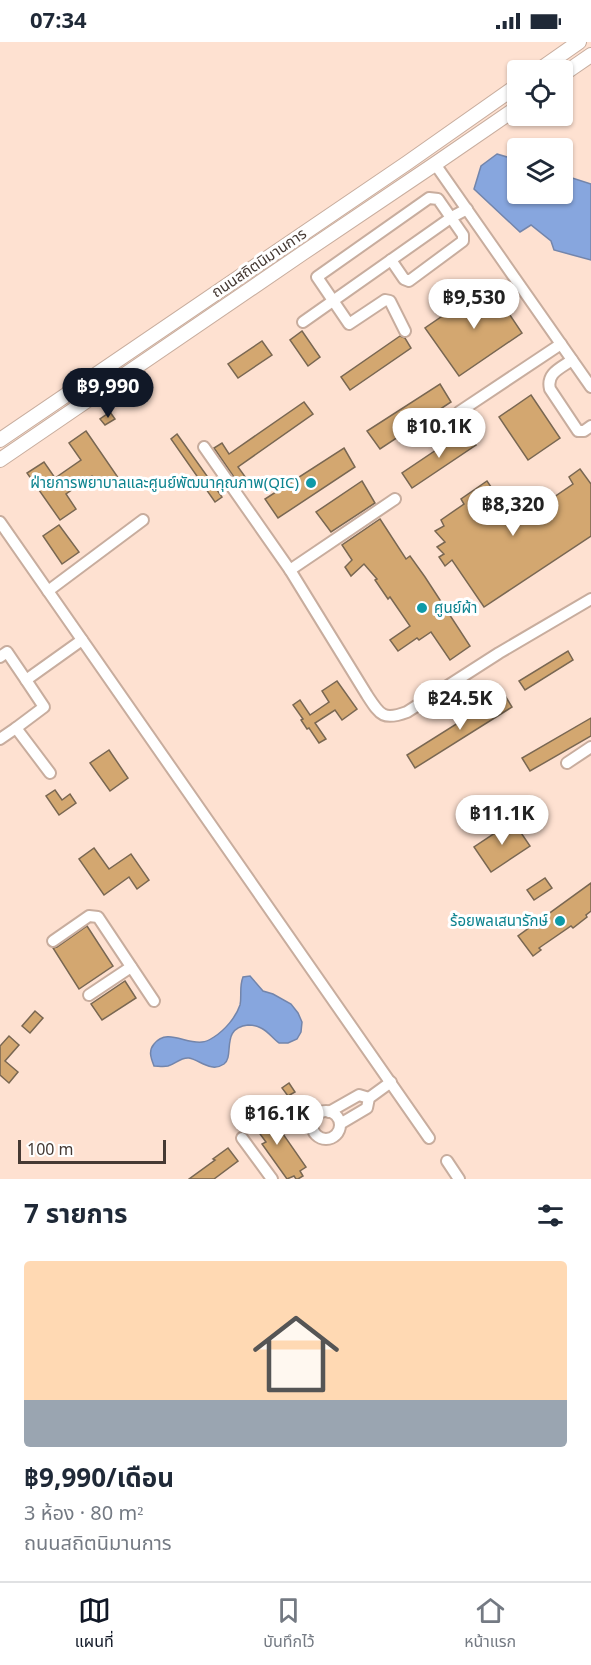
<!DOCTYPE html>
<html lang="th">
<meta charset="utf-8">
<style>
:root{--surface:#fff;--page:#f6f6f7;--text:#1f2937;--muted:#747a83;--line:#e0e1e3;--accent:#111827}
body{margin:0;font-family:Georgia,"Noto Sans Thai",serif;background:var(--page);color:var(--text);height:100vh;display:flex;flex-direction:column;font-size:22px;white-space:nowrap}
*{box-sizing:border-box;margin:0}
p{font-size:20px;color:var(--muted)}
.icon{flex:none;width:33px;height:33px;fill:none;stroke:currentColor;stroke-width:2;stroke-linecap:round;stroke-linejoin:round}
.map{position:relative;height:1137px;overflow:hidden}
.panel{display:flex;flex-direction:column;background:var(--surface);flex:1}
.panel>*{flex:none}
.controls{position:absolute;left:507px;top:18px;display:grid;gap:12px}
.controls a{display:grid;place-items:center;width:66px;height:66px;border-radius:6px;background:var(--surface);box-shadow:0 2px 4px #0004;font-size:30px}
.scale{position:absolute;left:18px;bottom:15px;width:148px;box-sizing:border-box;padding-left:6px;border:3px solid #453933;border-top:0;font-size:16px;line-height:21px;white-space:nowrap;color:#453933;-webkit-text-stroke:4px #fff;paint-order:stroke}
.price{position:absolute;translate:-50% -51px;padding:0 14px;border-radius:21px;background:#fff;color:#222;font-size:20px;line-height:39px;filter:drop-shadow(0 2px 3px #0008)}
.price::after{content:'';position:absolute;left:50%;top:36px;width:18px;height:14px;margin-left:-9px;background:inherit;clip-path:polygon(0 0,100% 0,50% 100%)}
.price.on{background:var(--accent);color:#fff}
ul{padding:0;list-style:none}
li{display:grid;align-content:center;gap:12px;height:318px;padding:0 24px}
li+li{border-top:2px solid var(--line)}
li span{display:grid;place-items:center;height:186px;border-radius:6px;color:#555}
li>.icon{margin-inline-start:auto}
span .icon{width:108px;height:108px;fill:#fffc;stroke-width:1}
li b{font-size:26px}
h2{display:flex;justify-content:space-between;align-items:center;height:72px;padding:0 24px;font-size:26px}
.status{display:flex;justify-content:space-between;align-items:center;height:42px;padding:0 30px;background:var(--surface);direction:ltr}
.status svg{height:16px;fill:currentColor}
.tab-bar{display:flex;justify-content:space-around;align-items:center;height:84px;border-top:2px solid var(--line);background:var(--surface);font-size:16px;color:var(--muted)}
.tab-bar a{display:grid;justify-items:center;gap:3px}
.tab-bar .on{color:var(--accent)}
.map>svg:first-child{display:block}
.water{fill:#87a6de;stroke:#7385ab;stroke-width:1.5}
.building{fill:#d3a770;stroke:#796752;stroke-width:1.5}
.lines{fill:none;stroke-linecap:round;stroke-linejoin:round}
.minor-casing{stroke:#c8ad9e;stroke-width:14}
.major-casing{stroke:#c8ad9e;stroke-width:16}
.minor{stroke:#fff;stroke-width:10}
.major{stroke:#fff;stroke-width:14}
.culture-dot{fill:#0f9aa8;stroke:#fff;stroke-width:2}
.labels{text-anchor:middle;stroke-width:6;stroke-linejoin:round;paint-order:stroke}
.street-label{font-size:15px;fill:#453933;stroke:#fff}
.culture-label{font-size:15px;fill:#0d838f;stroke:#fff;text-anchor:end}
</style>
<div class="status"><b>07:34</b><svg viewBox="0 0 49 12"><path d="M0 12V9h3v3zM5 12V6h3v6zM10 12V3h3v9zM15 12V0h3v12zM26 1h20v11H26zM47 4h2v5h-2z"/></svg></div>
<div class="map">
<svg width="591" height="1137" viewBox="0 0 591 1137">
<rect width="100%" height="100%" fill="#fee1d1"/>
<g class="water">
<polygon points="497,112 517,118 518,152 562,152 563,133 591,142 591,218 554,208 551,199 531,183 520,190 474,147 481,124"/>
<path d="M250 934 263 949 273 952 291 962 298 971 302 980 301 990 297 997 288 1001H279C273 997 268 989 261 986 257 984 253 983 248 983 220 986 235 1014 224 1022 211 1031 200 1018 189 1016 181 1015 175 1022 168 1024 163 1025 158 1024 154 1024 151 1016 148 1009 154 1002 167 986 185 1002 202 1000 205 1000 211 997 214 995 225 988 236 975 240 963 242 954 239 945 243 935Z"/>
</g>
<g class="building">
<polygon points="489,242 522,291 459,334 425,286"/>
<polygon points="302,289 320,315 308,324 290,298"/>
<polygon points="400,294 405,296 411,306 350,348 341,335"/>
<polygon points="262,299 272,313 238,336 228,322"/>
<polygon points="440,342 451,360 380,407 367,389"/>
<polygon points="531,353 560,396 528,418 499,375"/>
<polygon points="304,360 313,372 238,425 246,436 238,441 214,406 222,401 229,412"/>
<polygon points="110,370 115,377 105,383 100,377"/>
<polygon points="466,388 476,403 412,446 402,431"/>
<polygon points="86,389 119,437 102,448 92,434 66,452 76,467 60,478 27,431 44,420 55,436 81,418 69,401"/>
<polygon points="177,392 222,455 215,460 171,397"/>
<polygon points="344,406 355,425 278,476 265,457"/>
<polygon points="580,427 591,442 591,494 484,565 452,518 445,524 439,515 444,512 437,505 445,500 435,489 444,484 441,478 464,462 461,457 487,439 516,481 573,442 569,435"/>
<polygon points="362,439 375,461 331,490 316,470"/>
<polygon points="380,477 406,517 410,514 425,535 470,604 450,618 431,590 419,598 417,596 398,609 390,598 410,584 390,555 388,557 375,538 377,537 364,522 351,534 345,525 352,518 342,503"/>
<polygon points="59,483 79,510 62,522 43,494"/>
<polygon points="568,609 573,618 525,648 519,639"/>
<polygon points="337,639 357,667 342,678 335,668 315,681 326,697 319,701 309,686 307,687 301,678 303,677 293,663 300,658 310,673 329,660 322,649"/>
<polygon points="504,652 512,665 415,726 407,713"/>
<polygon points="591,676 591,694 530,729 522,716"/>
<polygon points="109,708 128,736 110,749 90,721"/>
<polygon points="55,748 62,758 70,752 76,761 59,773 46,754"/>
<polygon points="513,779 530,804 491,830 474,805"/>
<polygon points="94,806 109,827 131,812 149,838 137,847 129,835 104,853 79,817"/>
<polygon points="545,836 552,846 534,858 527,848"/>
<polygon points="591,841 591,869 586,873 587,875 573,886 571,884 539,906 541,908 533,914 518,894"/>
<polygon points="87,884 113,924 79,947 53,906 57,905"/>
<polygon points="125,939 136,956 102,978 91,962"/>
<polygon points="35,969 43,976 30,991 22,984"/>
<polygon points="9,994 19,1003 5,1019 18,1030 9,1041 0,1033 0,1004"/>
<polygon points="289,1041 295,1050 288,1054 282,1046"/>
<polygon points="254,1062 268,1080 266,1081 275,1094 281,1089 306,1125 300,1129 303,1134 298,1137 296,1137 294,1134 287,1137 262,1102 266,1100 243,1069"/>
<polygon points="228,1106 238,1119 214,1137 189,1137 215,1118 213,1117"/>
</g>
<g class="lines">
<g class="minor-casing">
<g id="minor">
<polyline points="435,122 591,345"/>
<polyline points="391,218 404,237 409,239 463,199 463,193 438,157 429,156 317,235 349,282 385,258 390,259 405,289"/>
<polyline points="303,280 452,175 467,167"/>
<path d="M572 318C561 326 546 331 550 347L578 389H584L591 384"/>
<polyline points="459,370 561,302"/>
<path d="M204 405 290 528 367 653C380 673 383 679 407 670L499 611 591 557"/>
<polyline points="0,480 429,1096"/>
<polyline points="290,528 395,457"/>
<polyline points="48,549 143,478"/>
<polyline points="0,615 7,610 26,638 82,598"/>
<polyline points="16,686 44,665 26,638"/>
<polyline points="0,697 16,686 50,731"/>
<polyline points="567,721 591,705"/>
<polyline points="53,899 89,874 98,875 154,959"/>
<polyline points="89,953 131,925"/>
<circle cx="326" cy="1083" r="14"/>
<polyline points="329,1070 359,1053 369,1056"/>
<polyline points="340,1082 367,1066 369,1056 391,1040"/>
<polyline points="242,1096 272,1137"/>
<polyline points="447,1119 459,1137"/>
</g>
</g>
<g class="major-casing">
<g id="major">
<polyline points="539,28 579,0"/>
<polyline points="562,33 591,13"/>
<polyline points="0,398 407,121 518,43"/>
<polyline points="0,418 303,211 435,122 518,65"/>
</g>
</g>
<use href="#minor" class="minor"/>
<use href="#major" class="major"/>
</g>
<g class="culture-dot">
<circle cx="311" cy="441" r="6"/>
<circle cx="422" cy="566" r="6"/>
<circle cx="560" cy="879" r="6"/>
</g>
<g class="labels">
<g class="street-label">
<text transform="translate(259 221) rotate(-34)" y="5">ถนนสถิตนิมานการ</text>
</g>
<g class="culture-label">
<text x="299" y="446">ฝ่ายการพยาบาลและศูนย์พัฒนาคุณภาพ(QIC)</text>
<text x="434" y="571" text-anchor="start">ศูนย์ผ้า</text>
<text x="548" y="884">ร้อยพลเสนารักษ์</text>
</g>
</g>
</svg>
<div class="controls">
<a><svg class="icon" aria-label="locate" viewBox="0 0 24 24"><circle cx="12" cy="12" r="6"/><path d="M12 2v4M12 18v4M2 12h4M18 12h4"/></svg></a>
<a><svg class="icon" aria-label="layers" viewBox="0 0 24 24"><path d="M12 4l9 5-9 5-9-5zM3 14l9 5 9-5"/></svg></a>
</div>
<div class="scale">100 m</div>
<b class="price" style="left:474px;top:288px">฿9,530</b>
<b class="price on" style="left:108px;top:377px">฿9,990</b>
<b class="price" style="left:439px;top:417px">฿10.1K</b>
<b class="price" style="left:513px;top:495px">฿8,320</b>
<b class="price" style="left:460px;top:689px">฿24.5K</b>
<b class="price" style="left:502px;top:804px">฿11.1K</b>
<b class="price" style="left:277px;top:1104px">฿16.1K</b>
</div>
<section class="panel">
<h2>7 รายการ<svg class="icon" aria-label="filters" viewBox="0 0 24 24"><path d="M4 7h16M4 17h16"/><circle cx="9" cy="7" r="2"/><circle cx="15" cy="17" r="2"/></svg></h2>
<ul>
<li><span style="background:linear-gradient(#ffd9b3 75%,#9aa5b1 0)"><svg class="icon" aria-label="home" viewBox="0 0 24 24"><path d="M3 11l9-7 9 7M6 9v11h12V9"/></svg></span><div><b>฿9,990/เดือน</b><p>3 ห้อง · 80 m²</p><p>ถนนสถิตนิมานการ</p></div></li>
</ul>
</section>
<nav class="tab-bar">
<a class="on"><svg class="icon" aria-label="map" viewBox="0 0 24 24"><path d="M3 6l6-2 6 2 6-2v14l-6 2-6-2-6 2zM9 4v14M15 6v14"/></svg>แผนที่</a>
<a><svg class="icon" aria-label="saved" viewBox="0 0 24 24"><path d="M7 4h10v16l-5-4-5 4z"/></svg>บันทึกไว้</a>
<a><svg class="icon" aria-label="home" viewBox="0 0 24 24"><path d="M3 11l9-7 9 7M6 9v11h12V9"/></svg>หน้าแรก</a>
</nav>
